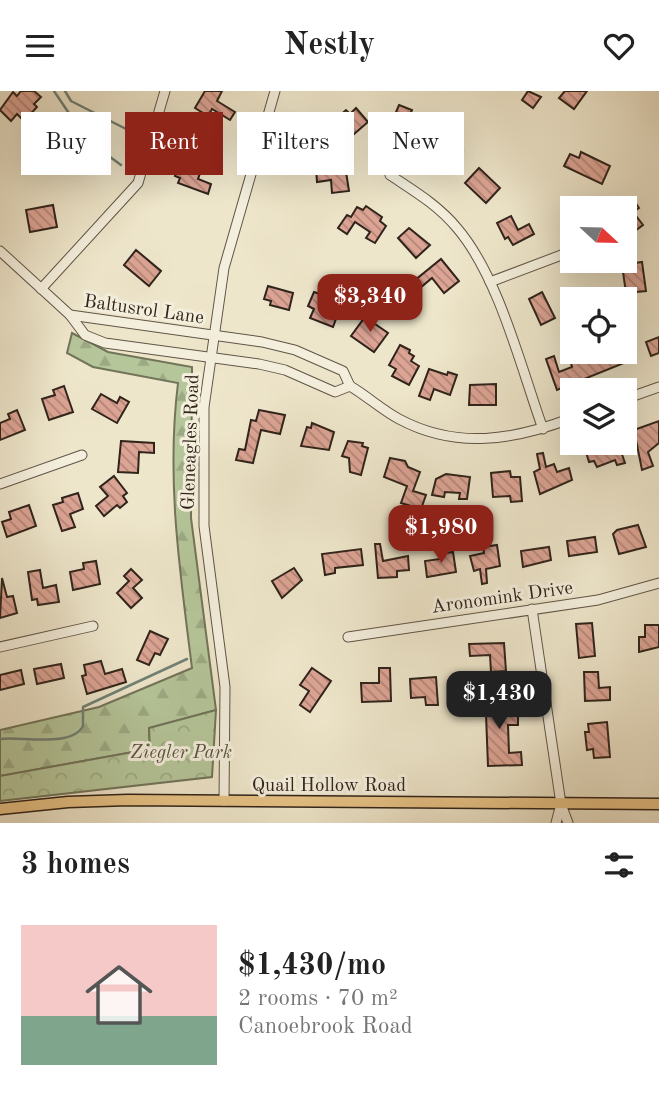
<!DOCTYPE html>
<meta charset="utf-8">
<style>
:root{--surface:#fff;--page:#f6f6f6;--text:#222;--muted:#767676;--line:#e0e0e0;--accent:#8f2418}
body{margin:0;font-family:"Old Standard TT",serif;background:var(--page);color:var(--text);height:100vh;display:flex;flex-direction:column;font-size:26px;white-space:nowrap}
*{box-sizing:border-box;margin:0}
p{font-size:23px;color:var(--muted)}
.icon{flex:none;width:38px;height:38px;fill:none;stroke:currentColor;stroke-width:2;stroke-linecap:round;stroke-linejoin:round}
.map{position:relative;height:732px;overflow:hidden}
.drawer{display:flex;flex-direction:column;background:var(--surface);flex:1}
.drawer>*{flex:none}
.guide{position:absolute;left:21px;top:21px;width:618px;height:63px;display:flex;gap:14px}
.needle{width:46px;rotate:112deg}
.controls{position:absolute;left:560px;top:105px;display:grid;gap:14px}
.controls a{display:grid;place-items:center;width:77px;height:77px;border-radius:0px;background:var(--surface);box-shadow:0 7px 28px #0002;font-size:35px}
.price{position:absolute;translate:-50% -60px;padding:0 16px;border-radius:14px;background:var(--accent);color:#fff;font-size:23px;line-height:46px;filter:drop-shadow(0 2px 4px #0008)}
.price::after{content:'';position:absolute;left:50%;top:42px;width:21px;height:16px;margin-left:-10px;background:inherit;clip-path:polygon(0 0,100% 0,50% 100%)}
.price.on{background:#222;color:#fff}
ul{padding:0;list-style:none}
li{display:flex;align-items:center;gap:21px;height:175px;padding:0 21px}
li+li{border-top:2px solid var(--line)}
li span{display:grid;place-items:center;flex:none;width:196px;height:140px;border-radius:0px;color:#555}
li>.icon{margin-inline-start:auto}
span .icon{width:84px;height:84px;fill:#fffc;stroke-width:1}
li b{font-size:30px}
h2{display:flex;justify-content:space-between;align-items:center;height:84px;padding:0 21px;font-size:30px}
.chip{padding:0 24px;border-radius:0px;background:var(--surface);box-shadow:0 7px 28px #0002;font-size:24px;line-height:63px}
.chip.on{background:var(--accent);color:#fff}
header{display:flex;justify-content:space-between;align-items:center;height:91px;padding:0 21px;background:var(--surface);font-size:32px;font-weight:700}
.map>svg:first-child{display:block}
.forest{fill:url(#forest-firs);stroke:#72745a;stroke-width:2}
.park{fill:url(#park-crowns);stroke:#72745a;stroke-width:2}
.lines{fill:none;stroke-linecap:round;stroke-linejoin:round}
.stream{stroke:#708175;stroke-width:2.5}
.building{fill:url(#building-back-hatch);stroke:#30231a;stroke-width:2}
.minor-casing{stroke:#605446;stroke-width:11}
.major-casing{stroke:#30231a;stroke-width:13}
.minor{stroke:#f4efdd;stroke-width:9}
.major{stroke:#e7c386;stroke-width:10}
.labels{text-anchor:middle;stroke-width:6;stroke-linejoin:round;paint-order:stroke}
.street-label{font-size:19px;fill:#30231a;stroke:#f4efdd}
.park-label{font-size:19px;font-style:italic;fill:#585440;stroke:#f4efdd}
</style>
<header><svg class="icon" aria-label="menu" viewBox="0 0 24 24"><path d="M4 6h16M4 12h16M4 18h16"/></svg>Nestly<svg class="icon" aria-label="heart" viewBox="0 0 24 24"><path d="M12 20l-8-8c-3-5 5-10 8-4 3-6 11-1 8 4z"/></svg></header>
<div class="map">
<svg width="659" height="732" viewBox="0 0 659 732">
<defs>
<pattern id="forest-firs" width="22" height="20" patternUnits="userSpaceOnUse" patternTransform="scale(1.75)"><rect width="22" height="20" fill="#b5c69a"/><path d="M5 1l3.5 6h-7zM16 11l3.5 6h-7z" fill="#9caa84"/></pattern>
<pattern id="park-crowns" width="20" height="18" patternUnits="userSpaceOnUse" patternTransform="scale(1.75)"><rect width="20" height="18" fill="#b5c69a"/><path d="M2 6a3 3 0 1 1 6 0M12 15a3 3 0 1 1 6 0" fill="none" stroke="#9caa84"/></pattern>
<pattern id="building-back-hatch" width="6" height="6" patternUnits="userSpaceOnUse" patternTransform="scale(1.75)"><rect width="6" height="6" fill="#dca494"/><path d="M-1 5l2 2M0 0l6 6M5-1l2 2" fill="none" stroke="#b38578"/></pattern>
</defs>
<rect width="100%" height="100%" fill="#eee6cb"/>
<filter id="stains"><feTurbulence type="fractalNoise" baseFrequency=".00286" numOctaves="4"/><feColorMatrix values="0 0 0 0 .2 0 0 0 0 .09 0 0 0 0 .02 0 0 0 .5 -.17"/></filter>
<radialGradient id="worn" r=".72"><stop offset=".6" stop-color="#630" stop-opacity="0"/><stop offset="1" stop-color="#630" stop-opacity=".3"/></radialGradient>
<path class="forest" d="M72 242 108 261 192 276 191 427 216 619 149 637 150 658 0 685V639L99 616 192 577C180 481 166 389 178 292L93 276 67 262Z"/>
<polygon class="park" points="216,619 212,686 0,710 0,685 150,658 149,637"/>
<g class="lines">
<g class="stream">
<polyline points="54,0 87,49 121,74"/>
<polyline points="65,0 71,10 134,42"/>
<path d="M0 648C20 645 72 657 83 635V616L187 568"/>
</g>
</g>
<g class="building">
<polygon points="21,0 34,0 41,6 34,13 37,16 24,30 17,23 11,30 0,19 13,1 17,5"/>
<polygon points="205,0 222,0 217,10 235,21 230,29 212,18 208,25 195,17"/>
<polygon points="528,0 541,6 533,17 522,9"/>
<polygon points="565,0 587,0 574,18 559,7"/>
<polygon points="399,14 412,19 407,30 423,37 416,52 388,40"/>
<polygon points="356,17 368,31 346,50 331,32 346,19 350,23"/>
<polygon points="439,50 451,59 455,54 463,60 451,77 430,61"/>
<polygon points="581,61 610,75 602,93 564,75 570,63 579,67"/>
<polygon points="183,63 204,71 198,88 211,93 208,103 178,92 180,87 175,85"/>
<polygon points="339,75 339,82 346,81 349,100 332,102 331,89 317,91 316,77"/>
<polygon points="479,77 500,97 486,112 465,92"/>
<polygon points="633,108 639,117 633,121 643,134 628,145 625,141 625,114"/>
<polygon points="53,114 57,136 30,141 26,119"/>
<polygon points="366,115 382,126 380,130 386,135 375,152 366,147 370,141 355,131 347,143 338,137 347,124 351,126 357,116 363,119"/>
<polygon points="511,125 518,139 529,133 534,143 513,154 508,146 505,148 497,132"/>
<polygon points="409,137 430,154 416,167 398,147"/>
<polygon points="136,159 161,180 149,195 124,174"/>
<polygon points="441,168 459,190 444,202 432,187 420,197 414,190"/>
<polygon points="642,171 646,200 626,202 622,174"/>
<polygon points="268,195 293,202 289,219 270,214 271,210 264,208"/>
<polygon points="314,201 326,205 324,211 340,217 333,236 310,227 314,218 308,215"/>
<polygon points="542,201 555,227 541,234 529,208"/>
<polygon points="365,226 388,242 374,261 351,245"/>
<polygon points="659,246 659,262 651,265 646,251"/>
<polygon points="400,254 410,259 409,262 414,265 411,270 419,275 409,294 392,285 396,278 389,274"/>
<polygon points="606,261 620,261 624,272 557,299 546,268 554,265 559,281 572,276 570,268 580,265 582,270"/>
<polygon points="429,278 447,284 448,281 457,284 450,304 434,298 430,309 419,305"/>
<polygon points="496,293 496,314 469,314 470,294"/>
<polygon points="64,295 73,321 49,329 42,308 55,304 53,299"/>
<polygon points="101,303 117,312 120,306 129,311 117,332 92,318"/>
<polygon points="17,319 25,339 0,349 0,332 10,328 8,323"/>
<polygon points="259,319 285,324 280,343 261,339 253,372 236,369 239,358 245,359 251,329 256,330"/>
<polygon points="659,330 659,352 648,361 653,375 642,379 634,339"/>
<polygon points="312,332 334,341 329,359 301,355 307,336 311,337"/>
<polygon points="121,350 154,352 154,362 139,361 138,382 118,381"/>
<polygon points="348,350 363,352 362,355 368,357 361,384 350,381 349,367 342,365"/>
<polygon points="605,352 618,352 625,372 617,374 615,369 597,376 594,370 589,371 585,358"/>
<polygon points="543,362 546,376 554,373 557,381 569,377 572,389 540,403 534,381 540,378 537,363"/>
<polygon points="390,367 405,370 408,376 420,381 413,400 426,404 421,418 401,412 407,395 384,386"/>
<polygon points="510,380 511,386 520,386 522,410 511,411 510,405 493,406 491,382"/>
<polygon points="446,383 470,386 467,408 459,408 460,402 445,401 444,406 432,404 436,388"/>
<polygon points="114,385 127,402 123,405 127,411 120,417 117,414 104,425 96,415 108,405 100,396"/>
<polygon points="78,402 83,418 70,423 75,436 62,440 53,414 63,411 62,407"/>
<polygon points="29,414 36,435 7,446 2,431 11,428 9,421"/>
<polygon points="638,434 646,456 619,463 613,443 617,439"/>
<polygon points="595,446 597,461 569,465 567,450"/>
<polygon points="375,453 380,453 383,470 408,465 409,479 397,480 397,486 378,487"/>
<polygon points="497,454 500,475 486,478 487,492 482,493 480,478 474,480 470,465 484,462 483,456"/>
<polygon points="549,456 551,469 523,476 521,460"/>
<polygon points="361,458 363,474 335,477 335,482 325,484 322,463"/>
<polygon points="453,461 456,481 427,486 425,470 440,468 439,463"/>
<polygon points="96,470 100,493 73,499 70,481 84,478 83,472"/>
<polygon points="294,477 302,489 282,507 272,490"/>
<polygon points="131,478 142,489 133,497 142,507 131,517 117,502 129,490 124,485"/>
<polygon points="40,479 43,497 56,494 59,511 38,514 37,508 32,509 28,481"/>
<polygon points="2,487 7,506 13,505 17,522 0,527"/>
<polygon points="592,532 595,565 579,567 576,533"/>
<polygon points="645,534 659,534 659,556 639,561 639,546 645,546"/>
<polygon points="150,540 168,548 160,564 155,562 149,574 137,569"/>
<polygon points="504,552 506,580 491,581 490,564 470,565 469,553"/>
<polygon points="101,570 105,583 122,578 126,591 87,603 82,585 86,584 84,574"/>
<polygon points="61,573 64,587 37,593 34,578"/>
<polygon points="312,577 331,590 310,621 300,614 309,600 300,594"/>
<polygon points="379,577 390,577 391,610 362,611 361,592 379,592"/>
<polygon points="21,579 24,593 0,599 0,584"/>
<polygon points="584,581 598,581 599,597 610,596 610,609 585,610"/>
<polygon points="436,586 438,614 426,614 425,606 411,607 410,588"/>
<polygon points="485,597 498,597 498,601 504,601 504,623 518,623 518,634 508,634 509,662 521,661 522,674 488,675"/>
<polygon points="607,631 610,666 594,667 593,658 587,659 585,641 589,641 588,633"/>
</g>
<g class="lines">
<g class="minor-casing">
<g id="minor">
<path d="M390 84C414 100 438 114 457 137 499 186 521 277 543 338"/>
<polyline points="0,160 70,224 85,244 105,252 259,273 285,279 335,301 350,295"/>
<polyline points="490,191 572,160"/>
<polyline points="41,198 138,92 165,0"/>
<polyline points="70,224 262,251 295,259 343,280 350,295"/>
<path d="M350 295C367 305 382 319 399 328 457 359 514 349 572 327"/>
<polyline points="625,308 659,296"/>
<polyline points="0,393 82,364"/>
<polyline points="532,518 561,713 568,732"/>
<polyline points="348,546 598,509 659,492"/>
<polyline points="0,556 93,535"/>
<polyline points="224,710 225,596 204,435 204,316 224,177 275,0"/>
<polyline points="556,732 561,713"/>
</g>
</g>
<g class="major-casing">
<polyline id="major" points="0,718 68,711 128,709 659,713"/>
</g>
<use href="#minor" class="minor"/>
<use href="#major" class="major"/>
</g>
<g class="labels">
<g class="street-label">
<text transform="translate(144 217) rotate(8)" y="7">Baltusrol Lane</text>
<text transform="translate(189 351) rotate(-88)" y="7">Gleneagles Road</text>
<text transform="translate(502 505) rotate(-8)" y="7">Aronomink Drive</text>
<text x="329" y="700">Quail Hollow Road</text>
</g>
<g class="park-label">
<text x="181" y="667">Ziegler Park</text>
</g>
</g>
<rect width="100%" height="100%" filter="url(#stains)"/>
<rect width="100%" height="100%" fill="url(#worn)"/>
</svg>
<div class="controls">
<a><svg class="needle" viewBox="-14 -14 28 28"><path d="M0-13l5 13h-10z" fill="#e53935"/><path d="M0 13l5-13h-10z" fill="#767676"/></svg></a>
<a><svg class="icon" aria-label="locate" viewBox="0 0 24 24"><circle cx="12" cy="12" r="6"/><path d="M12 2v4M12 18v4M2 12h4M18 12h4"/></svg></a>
<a><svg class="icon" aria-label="layers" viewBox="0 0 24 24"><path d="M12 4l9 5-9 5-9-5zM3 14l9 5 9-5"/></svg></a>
</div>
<b class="price" style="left:370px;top:243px">$3,340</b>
<b class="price" style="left:441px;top:474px">$1,980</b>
<b class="price on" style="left:499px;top:640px">$1,430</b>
<div class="guide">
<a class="chip">Buy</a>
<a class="chip on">Rent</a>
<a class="chip">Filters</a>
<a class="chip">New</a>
</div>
</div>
<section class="drawer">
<h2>3 homes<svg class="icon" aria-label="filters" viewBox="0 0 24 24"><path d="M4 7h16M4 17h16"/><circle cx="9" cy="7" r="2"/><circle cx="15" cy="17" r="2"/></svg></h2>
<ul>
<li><span style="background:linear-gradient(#f6c9c9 65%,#7fa58c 0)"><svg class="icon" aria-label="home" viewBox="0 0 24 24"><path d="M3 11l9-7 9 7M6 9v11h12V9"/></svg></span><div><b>$1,430/mo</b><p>2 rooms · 70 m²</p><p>Canoebrook Road</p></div></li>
</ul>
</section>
